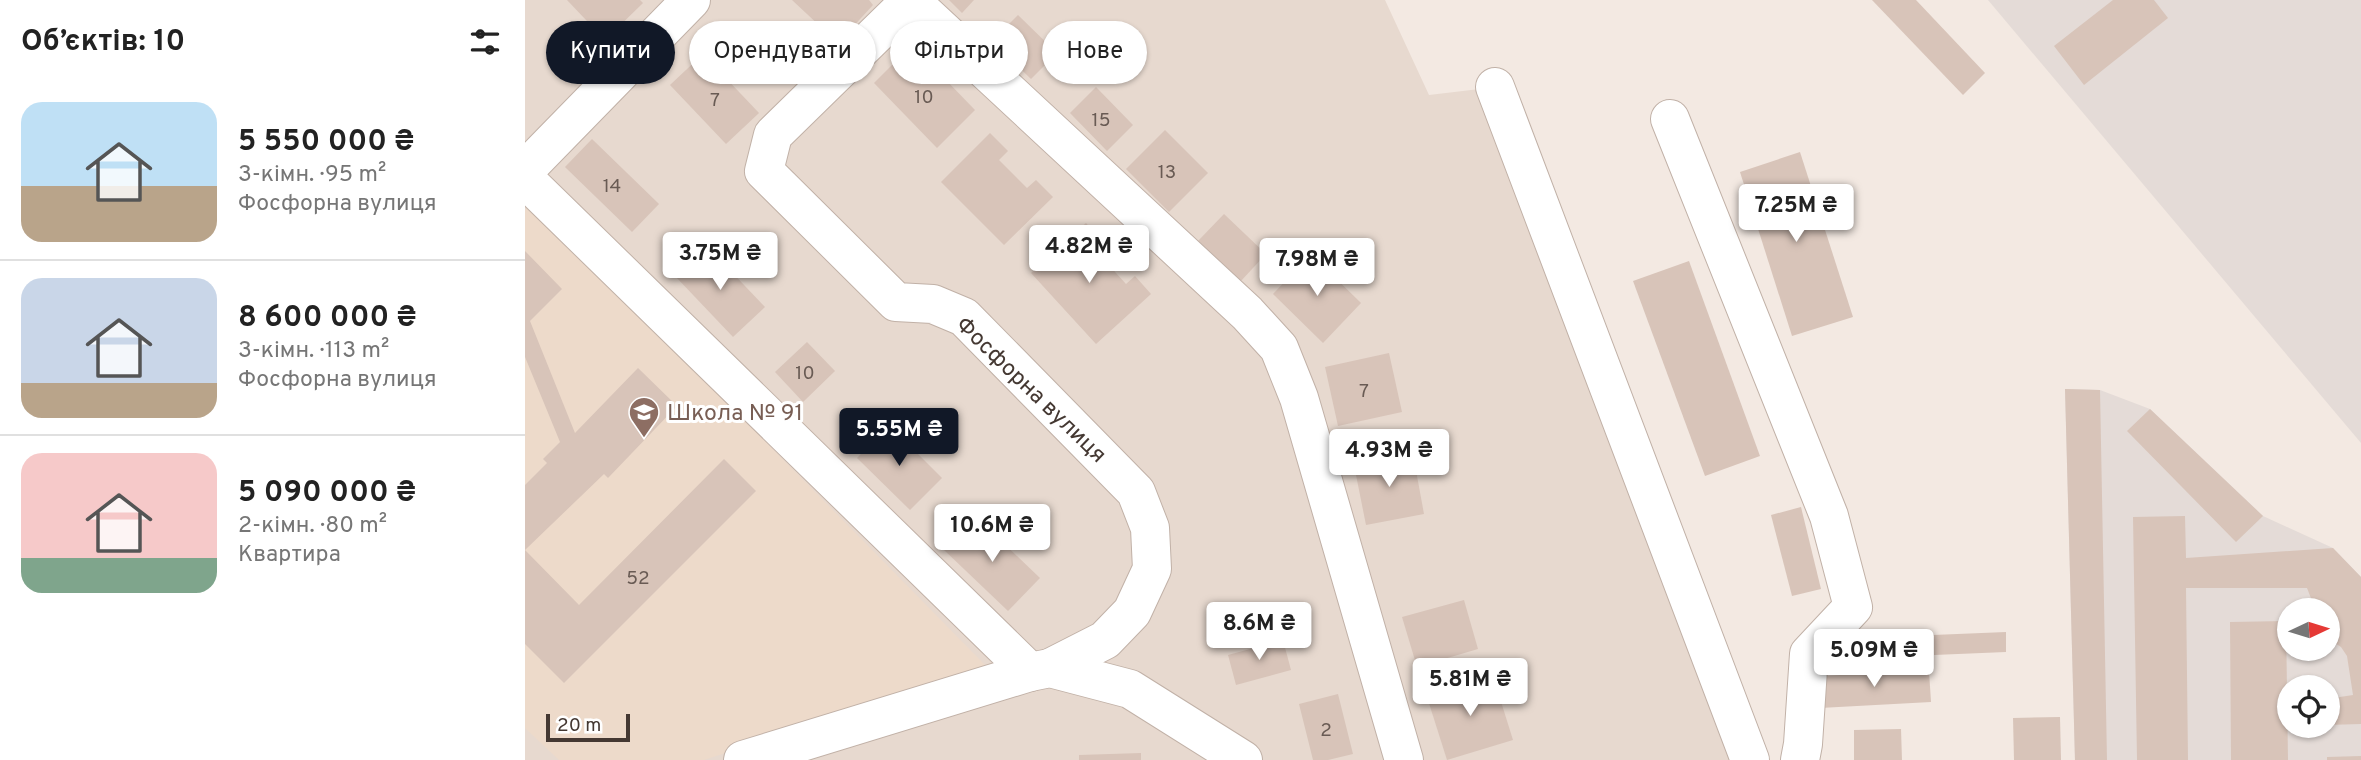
<!DOCTYPE html>
<html lang="uk">
<meta charset="utf-8">
<style>
:root{--surface:#fff;--page:#f6f6f6;--text:#222;--muted:#767676;--line:#e0e0e0;--accent:#111827}
body{margin:0;font-family:Overpass,sans-serif;background:var(--page);color:var(--text);height:100vh;display:flex;flex-direction:column;font-size:26px;white-space:nowrap}
*{box-sizing:border-box;margin:0}
p{font-size:23px;color:var(--muted)}
.icon{flex:none;width:38px;height:38px;fill:none;stroke:currentColor;stroke-width:2;stroke-linecap:round;stroke-linejoin:round}
.map{position:relative;flex:1;overflow:hidden}
.panel{display:flex;flex-direction:column;background:var(--surface);width:525px}
.panel>*{flex:none}
.banner{position:absolute;left:21px;top:21px;width:665px;height:63px;display:flex;gap:14px}
.needle{width:46px;rotate:86deg}
.tools{position:absolute;left:1752px;top:598px;display:grid;gap:14px}
.tools a{display:grid;place-items:center;width:63px;height:63px;border-radius:50%;background:var(--surface);box-shadow:0 2px 5px #0004;font-size:35px}
.scale{position:absolute;left:21px;bottom:18px;width:84px;box-sizing:border-box;padding-left:7px;border:4px solid #443832;border-top:0;font-size:19px;line-height:24px;white-space:nowrap;color:#443832;-webkit-text-stroke:5px #fff;paint-order:stroke}
.price{position:absolute;translate:-50% -60px;padding:0 16px;border-radius:7px;background:#fff;color:#222;font-size:23px;line-height:46px;filter:drop-shadow(0 2px 4px #0008)}
.price::after{content:'';position:absolute;left:50%;top:42px;width:21px;height:16px;margin-left:-10px;background:inherit;clip-path:polygon(0 0,100% 0,50% 100%)}
.price.active{background:var(--accent);color:#fff}
ul{padding:0;list-style:none}
li{display:flex;align-items:center;gap:21px;height:175px;padding:0 21px}
li+li{border-top:2px solid var(--line)}
li span{display:grid;place-items:center;flex:none;width:196px;height:140px;border-radius:21px;color:#555}
li>.icon{margin-inline-start:auto}
span .icon{width:84px;height:84px;fill:#fffc;stroke-width:1}
li b{font-size:30px}
h2{display:flex;justify-content:space-between;align-items:center;height:84px;padding:0 21px;font-size:30px}
.pill{padding:0 24px;border-radius:32px;background:var(--surface);box-shadow:0 2px 5px #0004;font-size:24px;line-height:63px}
.pill.active{background:var(--accent);color:#fff}
main{display:flex;flex:1;min-height:0}
.map>svg:first-child{display:block}
.residential{fill:#e7d9cf}
.industrial{fill:#e4dbd7;fill-rule:evenodd}
.education{fill:#eddaca}
.building{fill:#d8c4b9}
.lines{fill:none;stroke-linecap:round;stroke-linejoin:round}
.minor-casing{stroke:#c1b1a7;stroke-width:40}
.minor{stroke:#fff;stroke-width:38}
.labels{text-anchor:middle;stroke-width:6;stroke-linejoin:round;paint-order:stroke}
.number-label{font-size:19px;fill:#695b54}
.street-label{font-size:23px;fill:#443832;stroke:#fff}
.education-label{font-size:23px;fill:#785e54;stroke:#fff;text-anchor:start}
</style>
<main>
<section class="panel">
<h2>Об’єктів: 10<svg class="icon" aria-label="filters" viewBox="0 0 24 24"><path d="M4 7h16M4 17h16"/><circle cx="9" cy="7" r="2"/><circle cx="15" cy="17" r="2"/></svg></h2>
<ul>
<li><span style="background:linear-gradient(#bfe0f5 60%,#b9a48a 0)"><svg class="icon" aria-label="home" viewBox="0 0 24 24"><path d="M3 11l9-7 9 7M6 9v11h12V9"/></svg></span><div><b>5 550 000 ₴</b><p>3-кімн. · 95 m²</p><p>Фосфорна вулиця</p></div></li>
<li><span style="background:linear-gradient(#c9d6e8 75%,#b9a48a 0)"><svg class="icon" aria-label="home" viewBox="0 0 24 24"><path d="M3 11l9-7 9 7M6 9v11h12V9"/></svg></span><div><b>8 600 000 ₴</b><p>3-кімн. · 113 m²</p><p>Фосфорна вулиця</p></div></li>
<li><span style="background:linear-gradient(#f6c9c9 75%,#7fa58c 0)"><svg class="icon" aria-label="home" viewBox="0 0 24 24"><path d="M3 11l9-7 9 7M6 9v11h12V9"/></svg></span><div><b>5 090 000 ₴</b><p>2-кімн. · 80 m²</p><p>Квартира</p></div></li>
</ul>
</section>
<div class="map">
<svg width="1836" height="760" viewBox="0 0 1836 760">
<rect width="100%" height="100%" fill="#f3e9e2"/>
<polygon class="residential" points="0,0 860,0 904,95 963,88 1222,760 0,760"/>
<g class="industrial">
<polygon points="1463,0 1836,0 1836,443"/>
<path d="M1540 389 1575 390 1625 409 1738 516 1808 548 1836 577V760H1550ZM1764 611H1802V649H1764ZM1764 688H1802V726H1764Z"/>
</g>
<polygon class="education" points="6,203 462,667 179,760 34,760 0,728 0,210"/>
<g class="building">
<polygon points="42,0 115,0 118,3 80,40"/>
<polygon points="267,0 344,0 348,5 313,43"/>
<polygon points="424,0 449,0 437,13"/>
<polygon points="1347,0 1391,0 1460,73 1438,95"/>
<polygon points="1588,0 1629,0 1643,18 1559,85 1529,46"/>
<polygon points="493,15 532,53 506,79 467,41"/>
<polygon points="387,45 450,110 412,148 349,83"/>
<polygon points="178,54 234,113 201,144 145,85"/>
<polygon points="571,87 608,125 582,151 545,113"/>
<polygon points="640,130 683,173 644,212 601,169"/>
<polygon points="465,133 483,151 474,160 502,188 511,180 528,197 479,245 416,182"/>
<polygon points="67,139 134,204 107,232 40,167"/>
<polygon points="1275,152 1328,317 1267,336 1215,172"/>
<polygon points="699,214 741,254 715,282 673,241"/>
<polygon points="561,223 579,243 571,251 601,284 610,276 626,294 571,344 506,273"/>
<polygon points="182,246 240,307 208,337 150,276"/>
<polygon points="0,251 37,289 5,321 50,433 113,368 152,406 83,478 79,474 0,550 54,605 199,459 231,491 39,683 0,644 0,485 22,463 18,459 35,442 0,357"/>
<polygon points="786,254 836,303 798,343 748,294"/>
<polygon points="1164,261 1235,456 1180,476 1108,281"/>
<polygon points="282,342 310,371 278,402 250,372"/>
<polygon points="864,353 877,412 813,426 800,367"/>
<polygon points="1540,389 1575,390 1582,760 1550,760"/>
<polygon points="1625,409 1738,516 1711,542 1602,431"/>
<polygon points="364,425 417,478 385,510 332,458"/>
<polygon points="888,454 899,514 841,525 829,465"/>
<polygon points="1276,507 1296,589 1267,596 1246,515"/>
<polygon points="450,516 515,578 483,611 419,550"/>
<polygon points="1660,516 1661,558 1808,548 1836,577 1836,724 1802,725 1802,699 1828,695 1822,656 1816,647 1802,638 1802,611 1791,611 1782,588 1661,588 1663,760 1612,760 1608,517"/>
<polygon points="939,600 953,649 892,667 877,617"/>
<polygon points="1761,621 1763,760 1706,760 1705,622"/>
<polygon points="1481,632 1481,652 1409,655 1408,635"/>
<polygon points="758,640 766,670 711,685 703,655"/>
<polygon points="1404,671 1406,702 1295,708 1293,676"/>
<polygon points="968,676 988,740 922,760 902,697"/>
<polygon points="813,694 828,754 803,760 788,760 774,704"/>
<polygon points="1535,717 1536,760 1489,760 1488,718"/>
<polygon points="1376,729 1377,760 1329,760 1329,730"/>
<polygon points="616,753 616,760 554,760 554,755"/>
<polygon points="1836,756 1836,760 1802,760 1802,757"/>
</g>
<g class="lines">
<g class="minor-casing">
<g id="minor">
<polyline points="385,0 722,313 754,348 774,398 879,760"/>
<polyline points="385,1 248,135 239,171 371,302 408,304 439,317 611,492 625,528 627,569 607,612 580,640 525,668"/>
<polyline points="970,87 1225,760"/>
<polyline points="1145,119 1304,516 1328,607 1284,654 1278,744 1275,760"/>
<polyline points="0,170 166,0"/>
<polyline points="0,179 505,672"/>
<polyline points="218,760 505,672 525,668 605,689 718,760"/>
</g>
</g>
<use href="#minor" class="minor"/>
</g>
<defs>
<g id="school-pin" transform="scale(1.575)"><path d="M0 17L-7.5 6A9.5 9.5 0 1 1 7.5 6Z" fill="#8d6e63" stroke="#fff"/><path d="M0-5L7-2L0 1L-7-2ZM-4 1L0 2.5L4 1V4Q0 6-4 4Z" fill="#fff"/></g>
</defs>
<g fill-rule="evenodd">
<use href="#school-pin" x="119" y="412"/>
</g>
<g class="labels">
<g class="number-label">
<text x="399" y="103">10</text>
<text x="190" y="106">7</text>
<text x="576" y="126">15</text>
<text x="642" y="178">13</text>
<text x="87" y="192">14</text>
<text x="280" y="379">10</text>
<text x="839" y="397">7</text>
<text x="113" y="584">52</text>
<text x="801" y="736">2</text>
</g>
<g class="street-label">
<text transform="translate(507 389) rotate(44)" y="8">Фосфорна вулиця</text>
</g>
<g class="education-label">
<text x="142" y="420">Школа № 91</text>
</g>
</g>
</svg>
<div class="tools">
<a><svg class="needle" viewBox="-14 -14 28 28"><path d="M0-13l5 13h-10z" fill="#e53935"/><path d="M0 13l5-13h-10z" fill="#767676"/></svg></a>
<a><svg class="icon" aria-label="locate" viewBox="0 0 24 24"><circle cx="12" cy="12" r="6"/><path d="M12 2v4M12 18v4M2 12h4M18 12h4"/></svg></a>
</div>
<div class="scale">20 m</div>
<b class="price" style="left:1271px;top:244px">7.25M ₴</b>
<b class="price" style="left:564px;top:285px">4.82M ₴</b>
<b class="price" style="left:195px;top:292px">3.75M ₴</b>
<b class="price" style="left:792px;top:298px">7.98M ₴</b>
<b class="price active" style="left:374px;top:468px">5.55M ₴</b>
<b class="price" style="left:864px;top:489px">4.93M ₴</b>
<b class="price" style="left:467px;top:564px">10.6M ₴</b>
<b class="price" style="left:734px;top:662px">8.6M ₴</b>
<b class="price" style="left:1349px;top:689px">5.09M ₴</b>
<b class="price" style="left:945px;top:718px">5.81M ₴</b>
<div class="banner">
<a class="pill active">Купити</a>
<a class="pill">Орендувати</a>
<a class="pill">Фільтри</a>
<a class="pill">Нове</a>
</div>
</div>
</main>
